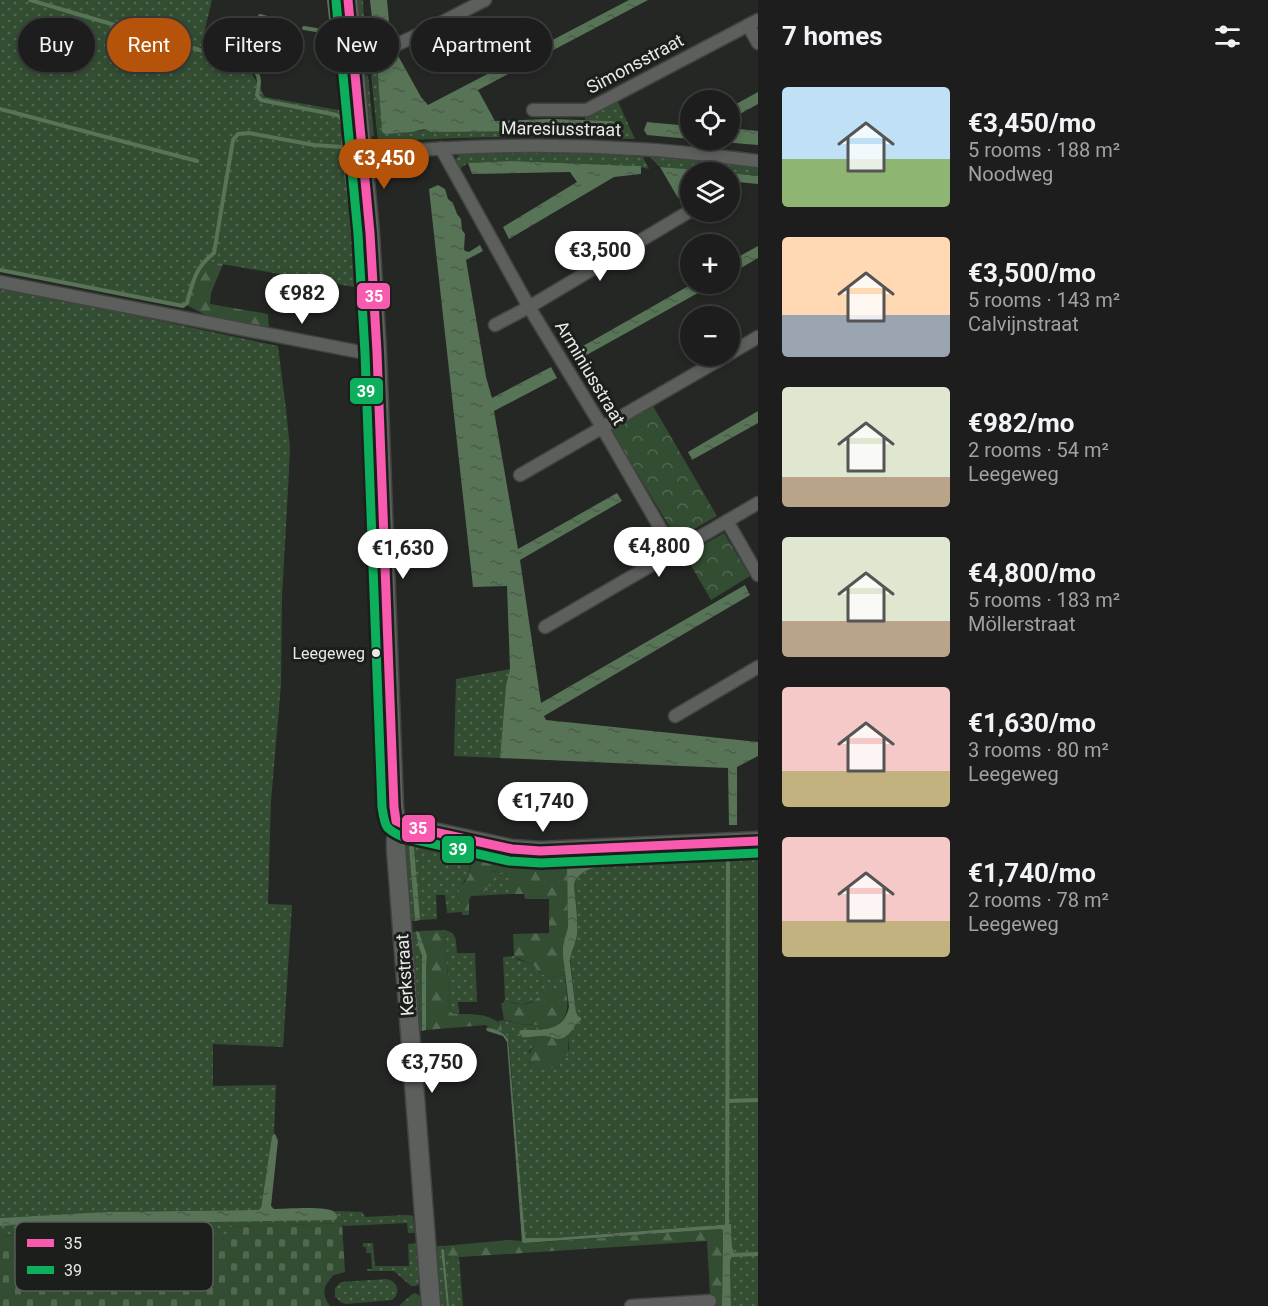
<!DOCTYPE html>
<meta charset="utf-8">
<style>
:root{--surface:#1c1d1c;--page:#252625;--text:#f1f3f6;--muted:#a0a2a3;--line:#3a3b3b;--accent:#b45309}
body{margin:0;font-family:Roboto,sans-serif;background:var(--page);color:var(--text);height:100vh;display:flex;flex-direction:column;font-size:22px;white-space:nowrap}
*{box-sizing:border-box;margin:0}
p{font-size:20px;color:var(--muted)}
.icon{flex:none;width:33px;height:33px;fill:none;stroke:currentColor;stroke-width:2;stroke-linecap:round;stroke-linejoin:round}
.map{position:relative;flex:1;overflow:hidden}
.drawer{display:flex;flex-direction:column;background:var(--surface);width:510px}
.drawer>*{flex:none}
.top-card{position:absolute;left:18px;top:18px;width:570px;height:54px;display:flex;gap:12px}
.buttons{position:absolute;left:680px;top:90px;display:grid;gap:12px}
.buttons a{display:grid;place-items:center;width:60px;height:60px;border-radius:50%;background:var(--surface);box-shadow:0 3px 9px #0003,0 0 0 2px var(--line);font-size:30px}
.price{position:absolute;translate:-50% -51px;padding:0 14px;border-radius:21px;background:#fff;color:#222;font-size:20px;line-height:39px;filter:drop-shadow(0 2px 3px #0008)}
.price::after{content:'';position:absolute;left:50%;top:36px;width:18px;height:14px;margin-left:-9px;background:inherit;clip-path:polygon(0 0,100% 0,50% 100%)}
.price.current{background:var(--accent);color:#fff}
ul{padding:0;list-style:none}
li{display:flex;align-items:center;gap:18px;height:150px;padding:0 24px}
li span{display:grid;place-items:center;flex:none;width:168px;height:120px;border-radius:6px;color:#555}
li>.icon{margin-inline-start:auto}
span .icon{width:72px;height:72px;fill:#fffc;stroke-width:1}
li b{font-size:26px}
h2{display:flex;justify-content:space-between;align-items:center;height:72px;padding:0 24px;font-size:26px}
.pill{padding:0 21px;border-radius:27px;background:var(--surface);box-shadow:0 3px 9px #0003,0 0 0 2px var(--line);font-size:21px;line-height:54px}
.pill.current{background:var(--accent);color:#fff}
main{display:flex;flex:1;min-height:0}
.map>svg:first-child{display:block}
.grass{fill:url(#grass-dots)}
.forest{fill:url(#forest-firs)}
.cemetery{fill:url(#cemetery-stones)}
.park{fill:url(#park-crowns)}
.water{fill:url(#water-ripples)}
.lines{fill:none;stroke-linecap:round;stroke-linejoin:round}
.stream{stroke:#577456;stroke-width:4}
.street-casing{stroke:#424442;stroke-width:15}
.secondary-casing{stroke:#424442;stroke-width:21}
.street{stroke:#5d5f5d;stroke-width:12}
.secondary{stroke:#5d5f5d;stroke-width:18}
.bus-1-casing{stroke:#1b1e1b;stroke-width:14}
.bus-2-casing{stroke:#1b1e1b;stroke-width:14}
.bus-1{stroke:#f75aaf;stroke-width:9}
.bus-2{stroke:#0daf5c;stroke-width:9}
.bus-dot{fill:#e8eae8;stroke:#1b1e1b;stroke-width:2}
.labels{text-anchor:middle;stroke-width:6;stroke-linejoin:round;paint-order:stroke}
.bus-label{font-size:16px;fill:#e8eae8;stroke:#1b1e1b;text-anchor:end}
.street-label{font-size:18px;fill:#e8eae8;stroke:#1b1e1b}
.key{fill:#1b1e1b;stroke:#585b58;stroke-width:1.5}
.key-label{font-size:16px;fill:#e8eae8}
.line-badge{stroke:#1b1e1b;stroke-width:2}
.badge-label{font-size:16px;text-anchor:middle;font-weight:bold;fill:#fff}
</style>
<main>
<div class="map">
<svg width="758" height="1306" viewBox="0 0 758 1306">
<defs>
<pattern id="grass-dots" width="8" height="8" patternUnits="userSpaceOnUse" patternTransform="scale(1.5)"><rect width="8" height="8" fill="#334d32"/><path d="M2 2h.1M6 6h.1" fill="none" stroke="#516750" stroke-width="1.8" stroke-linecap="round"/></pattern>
<pattern id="forest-firs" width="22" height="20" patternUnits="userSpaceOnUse" patternTransform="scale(1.5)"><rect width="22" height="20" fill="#334d32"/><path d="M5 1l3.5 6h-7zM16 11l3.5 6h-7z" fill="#516750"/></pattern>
<pattern id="cemetery-stones" width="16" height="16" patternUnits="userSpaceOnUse" patternTransform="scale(1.5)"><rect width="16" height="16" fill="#334d32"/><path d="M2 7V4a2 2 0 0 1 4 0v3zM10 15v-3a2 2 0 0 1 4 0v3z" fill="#516750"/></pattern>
<pattern id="park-crowns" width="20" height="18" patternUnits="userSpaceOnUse" patternTransform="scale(1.5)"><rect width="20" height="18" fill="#334d32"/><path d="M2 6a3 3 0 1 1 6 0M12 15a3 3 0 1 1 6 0" fill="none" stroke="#516750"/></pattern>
<pattern id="water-ripples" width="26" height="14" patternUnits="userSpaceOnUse" patternTransform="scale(1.5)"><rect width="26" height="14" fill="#577456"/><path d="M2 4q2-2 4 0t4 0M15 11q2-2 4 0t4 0" fill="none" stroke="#4e5b4d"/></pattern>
</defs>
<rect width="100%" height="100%" fill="#252725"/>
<g class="grass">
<polygon points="0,0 212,0 200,50 246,63 265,97 344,111 360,288 205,261 203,263 192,286 188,306 0,269"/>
<polygon points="354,0 363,0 365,42 359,44"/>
<path d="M376 62 377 63 382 132 421 131 425 129 431 132 562 131 608 132 617 131 612 121 585 120 586 114 612 102H618L635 139C549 136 464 136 378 142L371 74 372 72 370 65Z"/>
<polygon points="368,75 374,136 370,137 364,76"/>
<polygon points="528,153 609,154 643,157 649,169 636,166 511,161 468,163 459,169 455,161 457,157 461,154"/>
<polygon points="650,157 695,160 758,167 758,176 660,167"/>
<polygon points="0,289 66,301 278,346 286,409 290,448 289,471 282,598 281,685 271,801 268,904 292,905 283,1047 213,1044 213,1086 276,1085 274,1134 272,1136 261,1208 258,1210 104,1212 0,1218"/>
<polygon points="510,669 506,685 500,758 454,756 456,679"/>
<path d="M408 834 448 841 758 847V1306H731L730 1261 734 1252 732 1247 731 1224 554 1238 529 1239 525 1236 509 1045 507 1036 503 1033 502 1026 498 1021 503 1020 520 1024 537 1025 542 1029 522 1030V1037L533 1036 535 1044 529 1051V1062C536 1070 550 1071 559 1066L560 1059 565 1057 569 1049 568 1035 576 1022 578 1016 576 1012 570 957 577 932 574 880C580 873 589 869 598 867L695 863 697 861 696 858 532 863 471 853 469 876 464 881 458 899 462 907V912L447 913 445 895H436L437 919 419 920 414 847 417 845 451 854 415 840 411 842 409 847 415 921H409L402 841Z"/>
<polygon points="491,871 509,874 512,876 511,894 471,896 472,893 486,891"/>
<path d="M445 930C458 933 456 942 457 953H475L477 1002H458L459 1014H454L450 1010Z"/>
<path d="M416 931C417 941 421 950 422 959 424 983 421 1007 422 1031H417L409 939 412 933Z"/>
<path d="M515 956 517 959 533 965 542 974 550 977 565 975 567 996 562 992C554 994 546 996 538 999 523 1005 521 1006 505 1000L503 957Z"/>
<polygon points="334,1211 362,1212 365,1217 407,1215 413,1216 415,1233 408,1233 407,1223 343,1226 342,1223 230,1227 229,1238 105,1244 93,1232 0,1236 0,1226 96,1222 113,1229 122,1230 156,1228 211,1222 261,1220 337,1214"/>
<polygon points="363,1243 373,1243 375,1266 409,1266 408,1244 416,1243 419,1284 416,1286 411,1286 394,1271 367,1271 367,1269 372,1269 371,1253 366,1253 366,1247 363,1247"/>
<polygon points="436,1246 443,1246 443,1250 441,1251 447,1306 438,1306 434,1249"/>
<polygon points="459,1257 463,1306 449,1306 445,1258"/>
<path d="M387 1279C398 1282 401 1293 392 1300L347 1304 342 1303 335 1297V1288L341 1282Z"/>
</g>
<g class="forest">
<polygon points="205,261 223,264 211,293 210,304 268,314 269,328 210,317 188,306 192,286 203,263"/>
<polygon points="472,858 528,866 555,865 566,866 567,869 568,927 563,946 565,975 550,977 542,974 533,965 517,958 514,956 513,934 549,933 549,899 525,899 524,894 511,894 511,876 509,874 491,871 488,890 472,894 469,900 469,915 462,915 462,909 458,899 459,890 469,876"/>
<path d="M445 930 450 1011 454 1014C471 1014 487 1013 501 1024L503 1033 488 1028 486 1025 426 1030V968L427 959 419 931Z"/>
<path d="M553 990 562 992 567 996C569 1016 563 1028 542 1029L537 1025 521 1024 504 1020 501 1003H503L505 1000C515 1004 526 1007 535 1000 543 994 542 992 553 990Z"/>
<path d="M544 1035C553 1037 559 1041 568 1035V1055L561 1059 559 1066C542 1075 517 1066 535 1044L533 1036Z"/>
<polygon points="720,1229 723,1230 723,1233 722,1306 715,1306 714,1295 710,1294 707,1241 445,1258 443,1246 511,1240 521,1241 524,1243 543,1242"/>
<polygon points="415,1293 420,1296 421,1306 399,1306 411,1295"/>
</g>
<path class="cemetery" d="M342 1223 345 1272 334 1275C323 1286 321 1293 330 1306H0V1236L93 1232 101 1235 105 1244 229 1238V1227Z"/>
<g class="park">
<polygon points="653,406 717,516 677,539 611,430"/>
<polygon points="724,533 750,576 711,600 685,555"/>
</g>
<g class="water">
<polygon points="370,0 387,0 392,53 396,52 421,97 428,105 629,0 648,0 478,90 495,121 550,119 612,121 618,122 620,127 617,131 608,132 562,131 431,132 425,129 412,132 385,134 382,132 377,63"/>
<polygon points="758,92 758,104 729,120 729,108"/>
<polygon points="647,122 690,126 690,139 647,135 644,130"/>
<polygon points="729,128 758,131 758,145 697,140 729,140"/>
<polygon points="511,161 636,166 641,166 641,174 614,177 509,239 503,227 577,182 570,172 472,174 468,163"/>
<polygon points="660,167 723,172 690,172 690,197 687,199 678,198"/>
<polygon points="729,173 758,176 758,184 729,181"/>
<polygon points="438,185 445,189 448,199 453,203 457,214 461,219 462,230 465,234 464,249 465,251 469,252 480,245 483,251 466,260 486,377 492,398 551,367 557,378 494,411 518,549 617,493 622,501 520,560 541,703 745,585 750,595 544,716 546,720 758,742 758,756 737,767 737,825 729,825 728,768 500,758 506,685 510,669 507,586 473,587 429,189"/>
<polygon points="758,246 758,258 729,275 729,262"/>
<polygon points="692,284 714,284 574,362 569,354"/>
<polygon points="758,411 758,423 692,460 688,452"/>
<polygon points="416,840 452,848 454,852 451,854 417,845 414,847 420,920 415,921 409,847 412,842"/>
<path d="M471 853 532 863 694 857 696 858 697 860 695 863 598 867C589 869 576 874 574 884 575 900 578 918 577 934 576 944 570 952 570 962L576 1012 578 1016 581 1018V1020C574 1024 572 1033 565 1037 558 1041 553 1037 546 1036 538 1035 530 1038 522 1037L519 1032 521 1030C542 1029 563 1033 569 1007L563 955V946L568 927 567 869 564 865 528 866 472 858Z"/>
<polygon points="416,931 419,932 427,956 426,968 426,1030 422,1031 422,956 418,944"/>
<path d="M486 1028C494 1028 504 1032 508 1039L525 1235 526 1238H554L731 1224 732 1247 734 1252 730 1261 731 1306H722L723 1233V1230L720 1229 524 1243 522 1242 507 1042 503 1036 487 1031Z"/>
<path d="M274 1134H275L278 1140 271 1206 274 1209C286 1209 330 1205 336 1213 337 1214 337 1216 337 1218L335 1220 211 1222 156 1228 122 1230 113 1229 96 1222 0 1226V1218L104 1212 258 1210 261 1208 272 1136Z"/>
<polygon points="443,1249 444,1250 449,1306 447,1306 441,1250"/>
</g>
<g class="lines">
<g class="stream">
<polyline points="30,0 210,53"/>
<polyline points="260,16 294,26"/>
<polyline points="304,28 328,32 332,29 329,0"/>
<path d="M220 56C234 61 258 63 259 81 259 85 258 91 257 95L261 100 337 115 341 118 342 121"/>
<polyline points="243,64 252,32"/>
<polyline points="0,109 197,161"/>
<polyline points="344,135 343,147 350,203"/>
<polyline points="351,213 358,284"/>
<path d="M0 270 183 306 187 303C193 281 195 268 214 253L233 140 238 134 249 133 314 145 343 147"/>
<polyline points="727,1101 758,1100"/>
<polyline points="727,1228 728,857"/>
<polyline points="731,1255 758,1254"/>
</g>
<g class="street-casing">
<g id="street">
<polyline points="748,25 758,43"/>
<path d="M354 62C398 47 444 21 485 0"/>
<polyline points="533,110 587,110 758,20"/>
<polyline points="441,148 529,307 602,427 674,552"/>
<path d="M363 155C494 141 627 143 758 161"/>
<polyline points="0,282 360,352 377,352"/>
<polyline points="495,325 529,307 690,211"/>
<polyline points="729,354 758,337"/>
<polyline points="520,475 726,356"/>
<polyline points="727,521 758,575"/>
<polyline points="545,627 758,503"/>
<polyline points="675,716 758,667"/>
<polyline points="647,1305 710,1301"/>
<polyline points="631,1306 647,1305 647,1306"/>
</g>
</g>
<g class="secondary-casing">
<g id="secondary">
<polyline points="348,0 370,233 377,352 394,807 396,821 407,826 512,849 540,851 758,841"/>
<polyline points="401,824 396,840 396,849 431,1306"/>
</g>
</g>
<use href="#street" class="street"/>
<use href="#secondary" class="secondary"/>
<g class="bus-1-casing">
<polyline id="bus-1" points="348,0 370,233 377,352 394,807 396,821 407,826 512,849 540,851 758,841"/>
</g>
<g class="bus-2-casing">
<path id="bus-2" d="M336 1 358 234 365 353 382 807C385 827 385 829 403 837L509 861 541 863 758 853"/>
</g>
<use href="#bus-1" class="bus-1"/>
<use href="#bus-2" class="bus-2"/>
</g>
<circle class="bus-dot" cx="376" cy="653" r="5"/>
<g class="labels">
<g class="bus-label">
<text x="365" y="659">Leegeweg</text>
</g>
<g class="street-label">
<text transform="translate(635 64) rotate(-28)" y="6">Simonsstraat</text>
<text transform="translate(561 129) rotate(1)" y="6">Maresiusstraat</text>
<text transform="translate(590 373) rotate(59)" y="6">Arminiusstraat</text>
<text transform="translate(405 975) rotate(-94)" y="6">Kerkstraat</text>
</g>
</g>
<rect x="15" y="1222" width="198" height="69" rx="9" class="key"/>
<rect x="27" y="1239" width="27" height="8" fill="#f75aaf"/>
<rect x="27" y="1266" width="27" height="8" fill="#0daf5c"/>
<g class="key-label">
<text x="64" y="1249">35</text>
<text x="64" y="1276">39</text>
</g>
<g class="line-badge">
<rect x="356" y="282" width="35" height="28" rx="6" fill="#f75aaf"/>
<rect x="349" y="377" width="35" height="28" rx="6" fill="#0daf5c"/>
<rect x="401" y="814" width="35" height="29" rx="6" fill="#f75aaf"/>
<rect x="441" y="835" width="34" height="29" rx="6" fill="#0daf5c"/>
</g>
<g class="badge-label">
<text x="374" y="302">35</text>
<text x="366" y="397">39</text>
<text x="418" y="834">35</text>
<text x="458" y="855">39</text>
</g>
</svg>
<div class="buttons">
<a><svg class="icon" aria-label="locate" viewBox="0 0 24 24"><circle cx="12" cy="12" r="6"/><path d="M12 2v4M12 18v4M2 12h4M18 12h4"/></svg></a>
<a><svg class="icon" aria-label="layers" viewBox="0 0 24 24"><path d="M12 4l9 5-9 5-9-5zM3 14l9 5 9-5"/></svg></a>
<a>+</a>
<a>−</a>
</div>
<b class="price current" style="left:384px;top:190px">€3,450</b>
<b class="price" style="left:600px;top:282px">€3,500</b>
<b class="price" style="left:302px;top:325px">€982</b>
<b class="price" style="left:659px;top:578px">€4,800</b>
<b class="price" style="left:403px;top:580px">€1,630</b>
<b class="price" style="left:543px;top:833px">€1,740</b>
<b class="price" style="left:432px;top:1094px">€3,750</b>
<div class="top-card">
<a class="pill">Buy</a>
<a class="pill current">Rent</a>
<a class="pill">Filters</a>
<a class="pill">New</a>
<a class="pill">Apartment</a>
</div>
</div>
<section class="drawer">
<h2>7 homes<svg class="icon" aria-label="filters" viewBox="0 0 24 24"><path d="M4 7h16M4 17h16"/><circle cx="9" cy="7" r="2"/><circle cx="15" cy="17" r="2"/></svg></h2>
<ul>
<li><span style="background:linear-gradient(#bfe0f5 60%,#8fb573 0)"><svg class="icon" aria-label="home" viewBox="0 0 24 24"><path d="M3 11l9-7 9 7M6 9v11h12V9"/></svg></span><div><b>€3,450/mo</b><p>5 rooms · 188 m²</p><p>Noodweg</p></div></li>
<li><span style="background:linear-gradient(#ffd9b3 65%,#9aa5b1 0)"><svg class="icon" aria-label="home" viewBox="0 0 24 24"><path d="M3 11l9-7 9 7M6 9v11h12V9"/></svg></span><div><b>€3,500/mo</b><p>5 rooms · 143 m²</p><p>Calvijnstraat</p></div></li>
<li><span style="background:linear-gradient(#dfe7d0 75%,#b9a48a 0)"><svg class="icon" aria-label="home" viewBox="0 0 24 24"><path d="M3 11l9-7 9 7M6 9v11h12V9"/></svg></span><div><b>€982/mo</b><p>2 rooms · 54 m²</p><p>Leegeweg</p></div></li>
<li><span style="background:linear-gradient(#dfe7d0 70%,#b9a48a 0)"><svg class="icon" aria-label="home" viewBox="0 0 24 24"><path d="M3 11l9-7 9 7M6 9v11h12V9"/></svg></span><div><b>€4,800/mo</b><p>5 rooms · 183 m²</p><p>Möllerstraat</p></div></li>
<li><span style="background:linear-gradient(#f6c9c9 70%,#c2b280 0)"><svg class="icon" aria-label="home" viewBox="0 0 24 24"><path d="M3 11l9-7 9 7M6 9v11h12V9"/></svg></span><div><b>€1,630/mo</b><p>3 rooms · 80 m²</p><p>Leegeweg</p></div></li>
<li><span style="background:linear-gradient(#f6c9c9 70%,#c2b280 0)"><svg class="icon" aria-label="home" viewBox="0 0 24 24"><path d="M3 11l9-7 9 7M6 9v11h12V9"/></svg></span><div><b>€1,740/mo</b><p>2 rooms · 78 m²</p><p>Leegeweg</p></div></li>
</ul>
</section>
</main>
